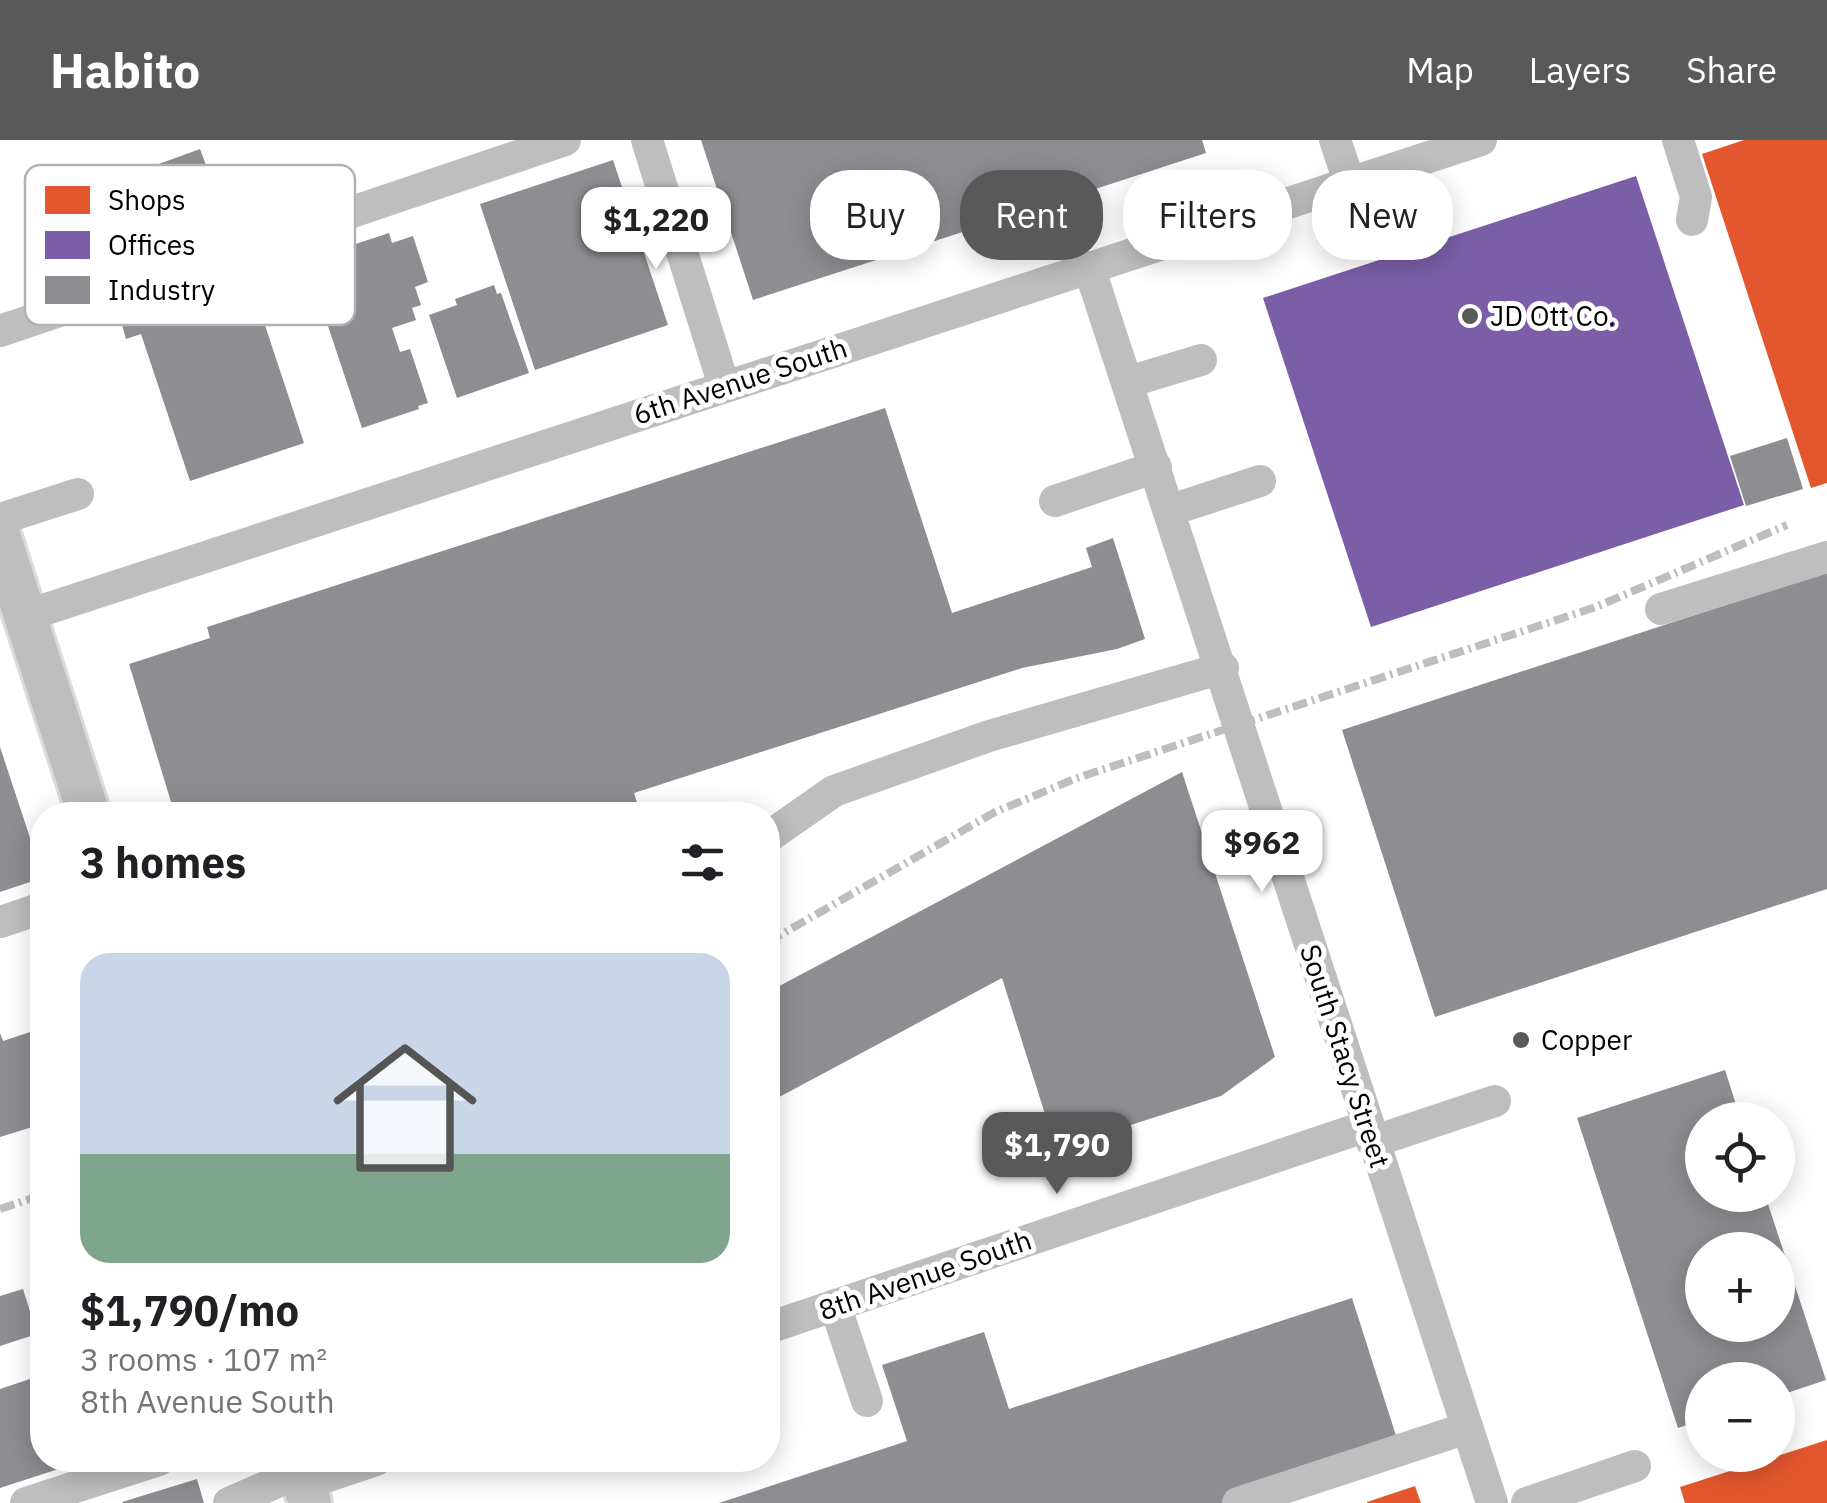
<!DOCTYPE html>
<meta charset="utf-8">
<style>
:root{--surface:#fff;--page:#f6f6f6;--text:#202124;--muted:#757577;--line:#e0e0e0;--accent:#595959}
body{margin:0;font-family:"IBM Plex Sans",sans-serif;background:var(--page);color:var(--text);height:100vh;display:flex;flex-direction:column;font-size:38px;white-space:nowrap}
*{box-sizing:border-box;margin:0}
p{font-size:32px;color:var(--muted)}
.icon{flex:none;width:55px;height:55px;fill:none;stroke:currentColor;stroke-width:2;stroke-linecap:round;stroke-linejoin:round}
.map{position:relative;flex:1;overflow:hidden}
.sheet{position:absolute;left:30px;top:662px;width:750px;height:670px;display:flex;flex-direction:column;background:var(--surface);border-radius:40px;box-shadow:0 5px 25px #0003}
.sheet>*{flex:none}
.guide{position:absolute;left:810px;top:30px;width:865px;height:90px;display:flex;gap:20px}
.tools{position:absolute;left:1685px;top:962px;display:grid;gap:20px}
.tools a{display:grid;place-items:center;width:110px;height:110px;border-radius:50%;background:var(--surface);box-shadow:0 5px 25px #0003;font-size:50px}
.price{position:absolute;translate:-50% -85px;padding:0 22px;border-radius:20px;background:#fff;color:#222;font-size:32px;line-height:65px;filter:drop-shadow(0 2px 5px #0008)}
.price::after{content:'';position:absolute;left:50%;top:60px;width:30px;height:22px;margin-left:-15px;background:inherit;clip-path:polygon(0 0,100% 0,50% 100%)}
.price.current{background:var(--accent);color:#fff}
ul{padding:0;list-style:none}
li{display:grid;align-content:center;gap:20px;height:530px;padding:0 50px}
li+li{border-top:2px solid var(--line)}
li span{display:grid;place-items:center;height:310px;border-radius:30px;color:#555}
li>.icon{margin-inline-start:auto}
span .icon{width:180px;height:180px;fill:#fffc;stroke-width:1}
li b{font-size:42px}
h2{display:flex;justify-content:space-between;align-items:center;height:120px;padding:0 50px;font-size:42px}
.tag{padding:0 35px;border-radius:40px;background:var(--surface);box-shadow:0 5px 25px #0003;font-size:35px;line-height:90px}
.tag.current{background:var(--accent);color:#fff}
header{display:flex;align-items:center;gap:60px;box-sizing:border-box;height:140px;padding:0 50px;background:var(--accent);color:#fff}
header strong{font-size:48px}
nav{display:flex;gap:55px;margin-inline-start:auto;font-size:35px}
.map>svg:first-child{display:block}
.shops{fill:#e4572e}
.offices{fill:#7b5ea7}
.industry{fill:#8d8d92;fill-rule:evenodd}
.lines{fill:none;stroke-linecap:round;stroke-linejoin:round}
.major-casing{stroke:#dbdbdb;stroke-width:48}
.minor{stroke:#bebebe;stroke-width:32}
.major{stroke:#bebebe;stroke-width:42}
.rail{stroke:#bebebe;stroke-width:8;stroke-dasharray:15 5 2.5 5;stroke-linecap:butt}
.poi-dot{fill:#595959;stroke:#fff;stroke-width:4}
.labels{text-anchor:middle;stroke-width:10;stroke-linejoin:round;paint-order:stroke}
.poi-label{font-size:28px;fill:#000;stroke:#fff;text-anchor:start}
.street-label{font-size:28px;fill:#000;stroke:#fff}
.key{fill:#fff;stroke:#b2b2b2;stroke-width:2.5}
.key-label{font-size:28px;fill:#000}
</style>
<header>
<strong>Habito</strong>
<nav><a>Map</a><a>Layers</a><a>Share</a></nav>
</header>
<div class="map">
<svg width="1827" height="1363" viewBox="0 0 1827 1363">
<rect width="100%" height="100%" fill="#fff"/>
<g class="shops">
<polygon points="1744,0 1827,0 1827,343 1811,348 1702,14"/>
<polygon points="1827,1300 1827,1363 1685,1363 1680,1347"/>
<polygon points="1415,1346 1421,1363 1367,1363 1367,1362"/>
</g>
<polygon class="offices" points="1636,36 1744,365 1371,487 1263,158"/>
<g class="industry">
<polygon points="701,0 1202,0 1206,13 753,160"/>
<polygon points="200,9 228,84 173,104 145,29"/>
<polygon points="613,20 668,185 535,230 480,64"/>
<polygon points="389,93 392,103 413,96 428,142 415,147 421,165 412,168 416,180 392,188 400,212 410,209 428,263 418,266 419,269 362,288 316,150 308,153 298,123"/>
<polygon points="248,134 304,303 190,341 141,194 126,199 120,178 135,173 134,170"/>
<polygon points="494,145 497,154 501,153 529,233 457,258 429,175 457,165 455,159"/>
<polygon points="885,268 952,473 1092,427 1086,408 1113,398 1145,499 1117,509 1022,528 634,653 641,675 175,675 129,524 210,498 207,487"/>
<polygon points="1787,298 1803,349 1746,366 1730,316"/>
<polygon points="1827,432 1827,749 1435,877 1342,590"/>
<polygon points="0,607 42,734 42,738 0,752"/>
<polygon points="1182,632 1275,917 1221,956 1056,1009 1002,838 768,963 768,852"/>
<polygon points="42,888 42,984 0,997 0,893 3,901"/>
<path d="M1725 930 1741 980H1702V1055H1765L1826 1240 1778 1256V1240H1702V1280L1678 1288 1577 978ZM1702 1110H1778V1185H1702Z"/>
<polygon points="23,1149 37,1194 0,1206 0,1156"/>
<polygon points="1352,1158 1399,1305 1222,1363 719,1363 907,1301 882,1225 984,1192 1009,1269"/>
<polygon points="42,1235 42,1320 83,1321 0,1348 0,1249"/>
<polygon points="197,1339 204,1363 123,1363 122,1362"/>
</g>
<g class="lines">
<g class="major-casing">
<g id="major">
<polyline points="0,398 89,675"/>
<polyline points="296,1320 310,1363"/>
</g>
</g>
<g class="minor">
<polyline points="647,0 724,246"/>
<polyline points="1335,0 1350,44"/>
<polyline points="1678,0 1696,57 1692,80"/>
<path d="M1089 127C1227 538 1355 952 1492 1363"/>
<polyline points="0,191 565,0"/>
<polyline points="1128,242 1201,220"/>
<polyline points="1055,361 1156,327"/>
<polyline points="1171,370 1260,341"/>
<polyline points="0,379 78,354"/>
<polyline points="1661,469 1827,417"/>
<polyline points="25,476 1481,0"/>
<polyline points="768,697 834,651 989,596 1223,528"/>
<polyline points="0,782 42,768"/>
<polyline points="1372,1002 1495,961"/>
<polyline points="835,1165 867,1261"/>
<polyline points="768,1188 1367,986"/>
<polyline points="304,1344 376,1320"/>
<polyline points="26,1363 159,1320"/>
<polyline points="229,1363 300,1332"/>
<polyline points="1238,1363 1467,1288"/>
<polyline points="1527,1363 1635,1326"/>
</g>
<use href="#major" class="major"/>
<g class="rail">
<polyline points="768,802 995,672 1077,638 1596,467 1787,385"/>
<polyline points="0,1069 42,1055"/>
</g>
</g>
<g class="poi-dot">
<circle cx="1470" cy="176" r="10"/>
<circle cx="1521" cy="900" r="10"/>
</g>
<g class="labels">
<g class="poi-label">
<text x="1490" y="186">JD Ott Co.</text>
<text x="1541" y="910">Copper</text>
</g>
<g class="street-label">
<text transform="translate(740 241) rotate(-18)" y="10">6th Avenue South</text>
<text transform="translate(1345 916) rotate(72)" y="10">South Stacy Street</text>
<text transform="translate(925 1135) rotate(-19)" y="10">8th Avenue South</text>
</g>
</g>
<rect x="25" y="25" width="330" height="160" rx="15" class="key"/>
<rect x="45" y="46" width="45" height="28" fill="#e4572e"/>
<rect x="45" y="91" width="45" height="28" fill="#7b5ea7"/>
<rect x="45" y="136" width="45" height="28" fill="#8d8d92"/>
<g class="key-label">
<text x="108" y="70">Shops</text>
<text x="108" y="115">Offices</text>
<text x="108" y="160">Industry</text>
</g>
</svg>
<div class="tools">
<a><svg class="icon" aria-label="locate" viewBox="0 0 24 24"><circle cx="12" cy="12" r="6"/><path d="M12 2v4M12 18v4M2 12h4M18 12h4"/></svg></a>
<a>+</a>
<a>−</a>
</div>
<b class="price" style="left:656px;top:132px">$1,220</b>
<b class="price" style="left:1262px;top:755px">$962</b>
<b class="price current" style="left:1057px;top:1057px">$1,790</b>
<div class="guide">
<a class="tag">Buy</a>
<a class="tag current">Rent</a>
<a class="tag">Filters</a>
<a class="tag">New</a>
</div>
<section class="sheet">
<h2>3 homes<svg class="icon" aria-label="filters" viewBox="0 0 24 24"><path d="M4 7h16M4 17h16"/><circle cx="9" cy="7" r="2"/><circle cx="15" cy="17" r="2"/></svg></h2>
<ul>
<li><span style="background:linear-gradient(#c9d6e8 65%,#7fa58c 0)"><svg class="icon" aria-label="home" viewBox="0 0 24 24"><path d="M3 11l9-7 9 7M6 9v11h12V9"/></svg></span><div><b>$1,790/mo</b><p>3 rooms · 107 m²</p><p>8th Avenue South</p></div></li>
</ul>
</section>
</div>
